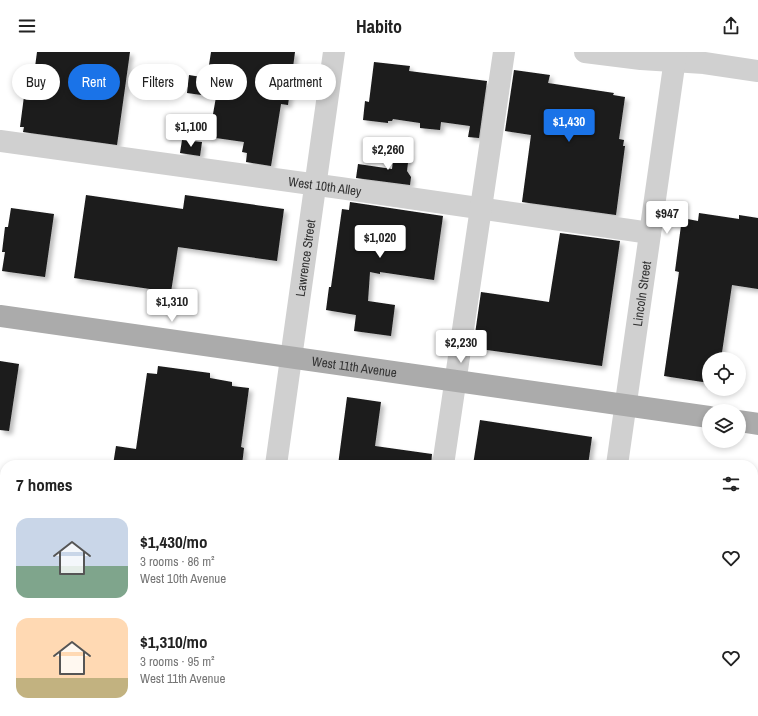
<!DOCTYPE html>
<meta charset="utf-8">
<style>
:root{--surface:#fff;--page:#f6f6f6;--text:#222;--muted:#767676;--accent:#1a73e8}
body{margin:0;font-family:"Archivo Narrow",sans-serif;background:var(--page);color:var(--text);height:100vh;display:flex;flex-direction:column;font-size:15px;white-space:nowrap}
*{box-sizing:border-box;margin:0}
p{font-size:13px;color:var(--muted)}
.icon{flex:none;width:22px;height:22px;fill:none;stroke:currentColor;stroke-width:2;stroke-linecap:round;stroke-linejoin:round}
.map{position:relative;flex:1;overflow:hidden}
.panel{position:absolute;left:0px;top:408px;width:758px;height:256px;display:flex;flex-direction:column;background:var(--surface);border-radius:16px 16px 0 0;box-shadow:0 2px 6px #0003}
.panel>*{flex:none}
.guide{position:absolute;left:12px;top:12px;width:400px;height:36px;display:flex;gap:8px}
.fabs{position:absolute;left:702px;top:300px;display:grid;gap:8px}
.fabs a{display:grid;place-items:center;width:44px;height:44px;border-radius:50%;background:var(--surface);box-shadow:0 2px 6px #0003;font-size:20px}
.price{position:absolute;translate:-50% -34px;padding:0 9px;border-radius:4px;background:#fff;color:#222;font-size:13px;line-height:26px;filter:drop-shadow(0 1px 2px #0008)}
.price::after{content:'';position:absolute;left:50%;top:24px;width:12px;height:9px;margin-left:-6px;background:inherit;clip-path:polygon(0 0,100% 0,50% 100%)}
.price.current{background:var(--accent);color:#fff}
ul{padding:0;list-style:none}
li{display:flex;align-items:center;gap:12px;height:100px;padding:0 16px}
li span{display:grid;place-items:center;flex:none;width:112px;height:80px;border-radius:12px;color:#555}
li>.icon{margin-inline-start:auto}
span .icon{width:48px;height:48px;fill:#fffc;stroke-width:1}
li b{font-size:17px}
h2{display:flex;justify-content:space-between;align-items:center;height:48px;padding:0 16px;font-size:17px}
.chip{padding:0 14px;border-radius:18px;background:var(--surface);box-shadow:0 2px 6px #0003;font-size:14px;line-height:36px}
.chip.current{background:var(--accent);color:#fff}
header{display:flex;justify-content:space-between;align-items:center;height:52px;padding:0 16px;background:var(--surface);font-size:18px;font-weight:800}
.map>svg:first-child{display:block}
.building{fill:#1a1a1a;filter:url(#shadow)}
.lines{fill:none;stroke-linecap:round;stroke-linejoin:round}
.minor{stroke:#d0d0d0;stroke-width:22}
.major{stroke:#ababab;stroke-width:22}
.labels{text-anchor:middle;stroke-width:4;stroke-linejoin:round;paint-order:stroke}
.street-label{font-size:13px;fill:#333;stroke:#fff}
</style>
<header><svg class="icon" aria-label="menu" viewBox="0 0 24 24"><path d="M4 6h16M4 12h16M4 18h16"/></svg>Habito<svg class="icon" aria-label="share" viewBox="0 0 24 24"><path d="M12 15V3M7 8l5-5 5 5M5 13v7h14v-7"/></svg></header>
<div class="map">
<svg width="758" height="664" viewBox="0 0 758 664">
<defs>
<filter id="shadow"><feDropShadow dx="3.5" dy="3.5" stdDeviation="2" flood-color="#0004"/></filter>
</defs>
<rect width="100%" height="100%" fill="#fff"/>
<g class="building">
<polygon points="37,0 130,0 117,93 23,80 24,75 20,75 26,29 33,30"/>
<polygon points="211,0 295,0 288,53 281,52 271,114 246,110 247,101 242,100 244,90 209,85 216,45 187,41 189,23 207,26"/>
<polygon points="374,10 410,14 409,19 487,29 479,86 468,85 470,74 441,70 440,78 420,76 420,71 393,67 392,69 388,69 388,71 363,68 365,49 369,50"/>
<polygon points="514,18 550,23 548,31 614,41 613,43 625,45 619,87 624,88 623,94 625,94 616,163 522,150 531,83 505,79"/>
<polygon points="182,88 202,90 200,104 180,101"/>
<polygon points="394,100 409,102 407,119 411,125 410,133 356,126 358,112 392,117"/>
<polygon points="86,143 183,157 185,143 284,157 277,209 178,195 171,240 74,226"/>
<polygon points="350,150 443,164 434,228 380,220 380,222 370,220 368,249 395,253 391,284 354,279 356,263 326,258 329,235 331,235 342,157 349,158"/>
<polygon points="11,156 54,162 45,225 2,219 5,200 2,200 5,175 8,175"/>
<polygon points="699,161 739,167 739,163 758,166 758,237 732,233 721,307 709,307 709,331 664,324 679,220 675,219 682,166 698,169"/>
<polygon points="560,181 620,189 602,314 473,296 481,240 549,250"/>
<polygon points="0,309 19,312 9,379 0,378"/>
<polygon points="158,314 210,321 210,326 232,330 232,334 249,336 241,395 244,396 242,413 113,413 116,394 136,397 147,321 157,322"/>
<polygon points="347,345 381,350 375,394 432,402 431,413 338,413"/>
<polygon points="480,368 592,385 588,413 473,413"/>
</g>
<g class="lines">
<g class="minor">
<polyline points="585,0 641,7 704,11 758,19"/>
<path id="s1" d="M0 89 340 136 650 181"/>
<path id="s2" d="M276 413 334 0"/>
<polyline points="443,413 504,0"/>
<path id="s3" d="M617 413 676 0"/>
<polyline points="0,435 5,436"/>
<polyline points="753,542 758,542"/>
<polyline points="0,609 5,609"/>
<polyline points="353,659 388,664"/>
<polyline points="241,664 241,659"/>
<polyline points="524,664 524,659"/>
<polyline points="583,664 583,659"/>
<polyline points="755,664 758,643"/>
</g>
<g class="major">
<path id="s4" d="M0 264 709 365"/>
<polyline points="739,369 758,372"/>
</g>
</g>
<g class="labels">
<g class="street-label">
<text dy="5" stroke="none"><textPath href="#s1" startOffset="328">West 10th Alley</textPath></text>
<text dy="5" stroke="none"><textPath href="#s2" startOffset="209">Lawrence Street</textPath></text>
<text dy="5" stroke="none"><textPath href="#s3" startOffset="173">Lincoln Street</textPath></text>
<text dy="5" stroke="none"><textPath href="#s4" startOffset="358">West 11th Avenue</textPath></text>
</g>
</g>
</svg>
<div class="fabs">
<a><svg class="icon" aria-label="locate" viewBox="0 0 24 24"><circle cx="12" cy="12" r="6"/><path d="M12 2v4M12 18v4M2 12h4M18 12h4"/></svg></a>
<a><svg class="icon" aria-label="layers" viewBox="0 0 24 24"><path d="M12 4l9 5-9 5-9-5zM3 14l9 5 9-5"/></svg></a>
</div>
<b class="price current" style="left:569px;top:91px">$1,430</b>
<b class="price" style="left:191px;top:96px">$1,100</b>
<b class="price" style="left:388px;top:119px">$2,260</b>
<b class="price" style="left:667px;top:183px">$947</b>
<b class="price" style="left:380px;top:207px">$1,020</b>
<b class="price" style="left:172px;top:271px">$1,310</b>
<b class="price" style="left:461px;top:312px">$2,230</b>
<div class="guide">
<a class="chip">Buy</a>
<a class="chip current">Rent</a>
<a class="chip">Filters</a>
<a class="chip">New</a>
<a class="chip">Apartment</a>
</div>
<section class="panel">
<h2>7 homes<svg class="icon" aria-label="filters" viewBox="0 0 24 24"><path d="M4 7h16M4 17h16"/><circle cx="9" cy="7" r="2"/><circle cx="15" cy="17" r="2"/></svg></h2>
<ul>
<li><span style="background:linear-gradient(#c9d6e8 60%,#7fa58c 0)"><svg class="icon" aria-label="home" viewBox="0 0 24 24"><path d="M3 11l9-7 9 7M6 9v11h12V9"/></svg></span><div><b>$1,430/mo</b><p>3 rooms · 86 m²</p><p>West 10th Avenue</p></div><svg class="icon" aria-label="heart" viewBox="0 0 24 24"><path d="M12 20l-8-8c-3-5 5-10 8-4 3-6 11-1 8 4z"/></svg></li>
<li><span style="background:linear-gradient(#ffd9b3 75%,#c2b280 0)"><svg class="icon" aria-label="home" viewBox="0 0 24 24"><path d="M3 11l9-7 9 7M6 9v11h12V9"/></svg></span><div><b>$1,310/mo</b><p>3 rooms · 95 m²</p><p>West 11th Avenue</p></div><svg class="icon" aria-label="heart" viewBox="0 0 24 24"><path d="M12 20l-8-8c-3-5 5-10 8-4 3-6 11-1 8 4z"/></svg></li>
</ul>
</section>
</div>
